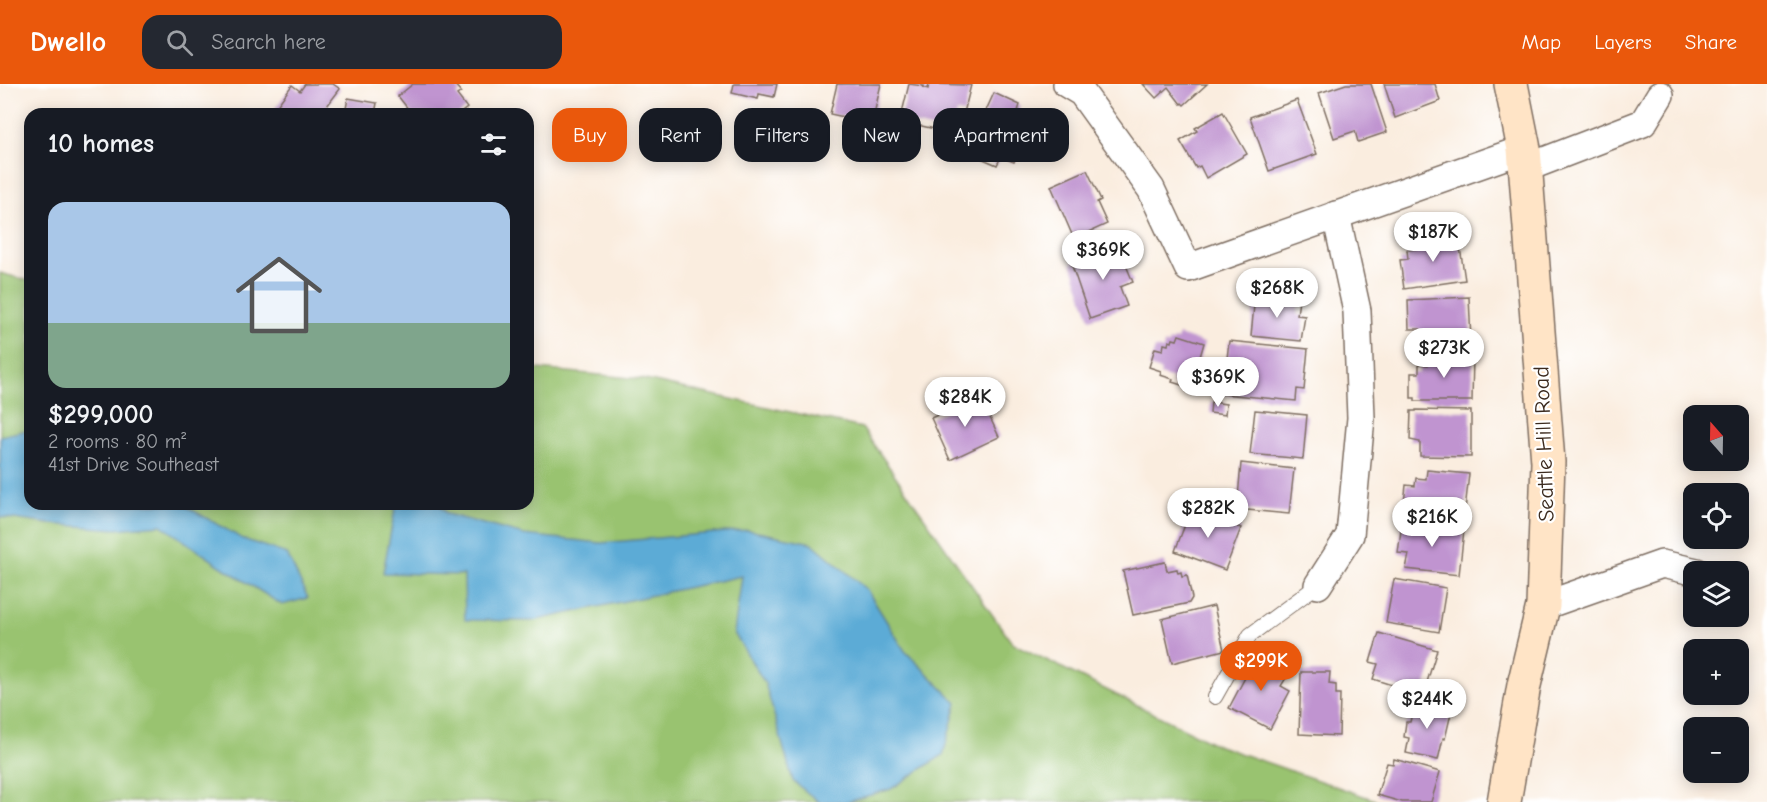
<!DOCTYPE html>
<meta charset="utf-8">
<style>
:root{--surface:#171b24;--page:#242831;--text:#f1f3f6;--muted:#9ea1a6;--accent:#ea580c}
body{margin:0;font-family:"Comic Neue",sans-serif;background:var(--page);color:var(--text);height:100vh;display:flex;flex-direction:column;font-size:22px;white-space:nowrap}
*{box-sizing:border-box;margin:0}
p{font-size:20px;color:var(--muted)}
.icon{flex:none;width:33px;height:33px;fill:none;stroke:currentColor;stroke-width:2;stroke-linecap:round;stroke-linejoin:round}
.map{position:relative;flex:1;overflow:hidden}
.details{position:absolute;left:24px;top:24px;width:510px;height:402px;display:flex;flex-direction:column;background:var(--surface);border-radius:18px;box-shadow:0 3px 15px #0003}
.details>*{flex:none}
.guide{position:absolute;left:552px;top:24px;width:570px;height:54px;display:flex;gap:12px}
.needle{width:39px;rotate:340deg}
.controls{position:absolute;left:1683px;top:321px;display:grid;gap:12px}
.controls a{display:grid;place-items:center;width:66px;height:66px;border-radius:12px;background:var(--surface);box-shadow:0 3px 15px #0003;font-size:30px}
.price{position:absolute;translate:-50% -51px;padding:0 14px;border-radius:21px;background:#fff;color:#222;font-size:20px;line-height:39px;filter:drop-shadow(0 2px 3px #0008)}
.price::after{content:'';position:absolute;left:50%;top:36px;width:18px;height:14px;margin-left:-9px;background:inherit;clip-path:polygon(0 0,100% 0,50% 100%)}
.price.on{background:var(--accent);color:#fff}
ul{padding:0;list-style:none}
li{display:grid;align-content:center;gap:12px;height:318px;padding:0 24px}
li span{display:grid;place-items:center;height:186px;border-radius:18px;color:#555}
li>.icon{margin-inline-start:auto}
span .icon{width:108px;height:108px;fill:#fffc;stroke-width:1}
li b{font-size:26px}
h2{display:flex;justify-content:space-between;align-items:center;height:72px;padding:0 24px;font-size:26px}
.pill{padding:0 21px;border-radius:18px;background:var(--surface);box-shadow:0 3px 15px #0003;font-size:21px;line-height:54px}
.pill.on{background:var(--accent);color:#fff}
header{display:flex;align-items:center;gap:36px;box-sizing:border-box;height:84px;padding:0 30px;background:var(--accent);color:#fff}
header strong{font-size:28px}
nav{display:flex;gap:33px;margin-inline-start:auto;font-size:21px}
.search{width:420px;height:54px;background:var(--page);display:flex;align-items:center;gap:15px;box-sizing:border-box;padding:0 21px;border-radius:18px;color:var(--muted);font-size:22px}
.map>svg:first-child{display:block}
.green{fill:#99c370;stroke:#6a7647;stroke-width:1.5}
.water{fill:#5cabd6;stroke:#4c6a7a;stroke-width:1.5}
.building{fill:#c094d0}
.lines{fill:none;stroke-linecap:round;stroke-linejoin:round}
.lane-casing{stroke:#7e6e62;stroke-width:16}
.street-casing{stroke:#7e6e62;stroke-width:30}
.secondary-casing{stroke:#7e6e62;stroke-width:36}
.lane{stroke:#fff;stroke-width:14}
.street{stroke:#fff;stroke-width:27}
.secondary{stroke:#ffe4c6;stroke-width:33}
.labels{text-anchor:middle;stroke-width:4.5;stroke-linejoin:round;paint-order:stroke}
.street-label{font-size:22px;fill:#3b2a1e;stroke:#fff}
</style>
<header>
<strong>Dwello</strong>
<div class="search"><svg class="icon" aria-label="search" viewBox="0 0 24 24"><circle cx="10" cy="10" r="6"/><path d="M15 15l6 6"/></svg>Search here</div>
<nav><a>Map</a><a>Layers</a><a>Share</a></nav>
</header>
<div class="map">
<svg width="1767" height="718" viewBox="0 0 1767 718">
<rect width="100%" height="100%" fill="#fff"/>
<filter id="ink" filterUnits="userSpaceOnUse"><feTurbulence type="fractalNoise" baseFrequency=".0167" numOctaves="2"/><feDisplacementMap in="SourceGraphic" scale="12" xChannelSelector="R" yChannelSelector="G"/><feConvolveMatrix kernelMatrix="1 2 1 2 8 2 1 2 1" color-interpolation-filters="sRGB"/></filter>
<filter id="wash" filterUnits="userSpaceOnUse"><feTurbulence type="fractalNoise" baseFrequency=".008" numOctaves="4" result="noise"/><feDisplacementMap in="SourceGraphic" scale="24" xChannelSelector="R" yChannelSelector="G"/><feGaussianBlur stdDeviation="1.35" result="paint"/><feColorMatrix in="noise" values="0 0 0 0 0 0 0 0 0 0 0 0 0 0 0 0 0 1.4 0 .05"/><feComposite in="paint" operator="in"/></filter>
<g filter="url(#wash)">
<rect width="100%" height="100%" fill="#faeddf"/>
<polygon class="green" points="0,189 30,197 30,420 528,420 528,284 641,295 862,344 1012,559 1219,662 1381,718 0,718"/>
<g class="water">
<polygon points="28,346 30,346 30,420 182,420 243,455 287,470 308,514 282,521 222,483 161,441 116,445 50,440 0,433 0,352"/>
<polygon points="396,420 438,420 447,430 524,451 601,459 748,446 812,459 867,506 905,567 957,619 943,671 891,705 847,718 819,718 793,697 765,599 734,549 742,492 532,537 465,536 464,491 383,489"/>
</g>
<g id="blocks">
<g class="building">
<polygon points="305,0 333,0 340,5 321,30 271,30 292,1 300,7"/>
<polygon points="413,0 454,0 461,8 457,11 467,24 459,30 412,30 398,12"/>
<polygon points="734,0 777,0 774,13 759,10 758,15 732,9"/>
<polygon points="837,0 881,0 872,39 830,30"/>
<polygon points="909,0 924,2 923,3 928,5 929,0 971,1 964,29 957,28 952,49 900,37"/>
<polygon points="1143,0 1207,0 1184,21 1182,19 1181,20 1168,3 1156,14"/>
<polygon points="1346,0 1371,0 1387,48 1358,58 1355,47 1334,54 1319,9"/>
<polygon points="1384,0 1435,0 1440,17 1395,34"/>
<polygon points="994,9 1020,21 1018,27 1025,30 1024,32 1038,39 1027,65 1021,62 1014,78 1001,73 997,81 967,68"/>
<polygon points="348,14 377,19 375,30 345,30"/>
<polygon points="1297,16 1317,70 1269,87 1250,33"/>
<polygon points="1223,28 1247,70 1206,94 1200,82 1196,84 1180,57 1197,47 1195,44"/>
<polygon points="1087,86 1101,116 1097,118 1107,140 1074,155 1051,102"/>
<polygon points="1458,150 1465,196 1404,205 1400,176 1408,175 1407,166 1416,165 1415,156"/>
<polygon points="1118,162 1133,198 1120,203 1127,222 1090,235 1071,179"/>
<polygon points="1255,211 1299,216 1297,231 1305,232 1301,257 1251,252"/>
<polygon points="1469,213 1471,257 1421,259 1420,245 1409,245 1408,216"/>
<polygon points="1179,251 1204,259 1191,304 1172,298 1173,295 1160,291 1161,287 1149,283 1155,264 1163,266 1164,260 1168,261 1169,257 1172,258 1173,255 1177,256"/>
<polygon points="1229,257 1308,265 1304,306 1297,305 1296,317 1223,310"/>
<polygon points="1428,271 1473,272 1472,317 1415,317 1415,314 1411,314 1411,289 1419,289 1419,280 1428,281"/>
<polygon points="980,312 999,353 950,376 931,334"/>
<polygon points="1211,318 1226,320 1225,331 1210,329"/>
<polygon points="1255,326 1307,331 1303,375 1250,370"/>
<polygon points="1416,326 1471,327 1471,373 1420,372 1420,358 1410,356 1411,327 1416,327"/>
<polygon points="1241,379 1294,385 1289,430 1237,425"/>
<polygon points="1427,386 1469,390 1464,435 1403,429 1406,401 1415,402 1416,394 1426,395"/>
<polygon points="1191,425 1241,444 1225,486 1175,467"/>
<polygon points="1402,439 1464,446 1459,491 1406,485 1409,470 1398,469"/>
<polygon points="1165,478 1167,487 1177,485 1178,489 1181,488 1182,492 1187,491 1192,514 1189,519 1133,531 1123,487"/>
<polygon points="1394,495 1446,504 1439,548 1386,539"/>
<polygon points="1214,522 1224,566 1172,579 1162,535"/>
<polygon points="1379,549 1437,566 1423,611 1373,595 1378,580 1370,578"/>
<polygon points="1258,569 1283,582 1279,590 1286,594 1281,602 1290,607 1270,645 1229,624"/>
<polygon points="1301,588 1330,588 1329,600 1336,601 1336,610 1340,610 1339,652 1299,650"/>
<polygon points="1415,617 1452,625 1445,655 1443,654 1438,676 1406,669 1409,654 1404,653 1406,638 1410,638"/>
<polygon points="1394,675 1440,688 1431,718 1402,718 1377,711 1387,679 1393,680"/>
</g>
</g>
</g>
<g filter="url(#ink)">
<use href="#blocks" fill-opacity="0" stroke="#7e6e62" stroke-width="1.5"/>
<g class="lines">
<g class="lane-casing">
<polyline id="lane" points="1215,613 1250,551 1318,501"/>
</g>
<g class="street-casing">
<g id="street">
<polyline points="1067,0 1082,9 1151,105 1188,184 1524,65"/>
<polyline points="1526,84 1643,39 1660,11"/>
<polyline points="1318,501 1350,451 1361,334 1357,227 1336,131"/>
<polyline points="1543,522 1662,480 1697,488"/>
</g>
</g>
<g class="secondary-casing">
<polyline id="secondary" points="1504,718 1524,601 1543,522 1548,378 1524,65 1511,0"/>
</g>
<use href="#lane" class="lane"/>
<use href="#street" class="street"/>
<use href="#secondary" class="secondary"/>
</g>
</g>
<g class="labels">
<g class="street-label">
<text transform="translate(1543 360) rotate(-92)" y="8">Seattle Hill Road</text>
</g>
</g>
</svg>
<div class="controls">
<a><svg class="needle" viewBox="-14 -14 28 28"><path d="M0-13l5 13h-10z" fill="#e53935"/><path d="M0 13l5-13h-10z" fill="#9ea1a6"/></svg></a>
<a><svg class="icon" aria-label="locate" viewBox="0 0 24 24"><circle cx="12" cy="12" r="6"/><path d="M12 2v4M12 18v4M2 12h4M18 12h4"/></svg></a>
<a><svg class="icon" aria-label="layers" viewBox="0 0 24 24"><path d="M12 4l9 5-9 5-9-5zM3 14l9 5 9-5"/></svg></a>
<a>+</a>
<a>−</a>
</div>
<b class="price" style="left:1433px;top:179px">$187K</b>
<b class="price" style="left:1103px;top:197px">$369K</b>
<b class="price" style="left:1277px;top:235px">$268K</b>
<b class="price" style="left:1444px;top:295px">$273K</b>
<b class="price" style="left:1218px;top:324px">$369K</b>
<b class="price" style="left:965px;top:344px">$284K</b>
<b class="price" style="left:1208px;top:455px">$282K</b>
<b class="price" style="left:1432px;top:464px">$216K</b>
<b class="price on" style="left:1261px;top:608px">$299K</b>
<b class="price" style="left:1427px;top:646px">$244K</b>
<div class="guide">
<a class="pill on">Buy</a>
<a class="pill">Rent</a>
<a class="pill">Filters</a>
<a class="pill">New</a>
<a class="pill">Apartment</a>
</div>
<section class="details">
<h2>10 homes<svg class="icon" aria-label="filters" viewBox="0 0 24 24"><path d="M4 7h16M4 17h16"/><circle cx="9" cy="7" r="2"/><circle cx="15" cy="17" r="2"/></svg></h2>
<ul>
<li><span style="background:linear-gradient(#a9c7e8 65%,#7fa58c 0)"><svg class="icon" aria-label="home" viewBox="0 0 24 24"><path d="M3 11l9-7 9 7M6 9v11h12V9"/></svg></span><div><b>$299,000</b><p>2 rooms · 80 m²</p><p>41st Drive Southeast</p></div></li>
</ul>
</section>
</div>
